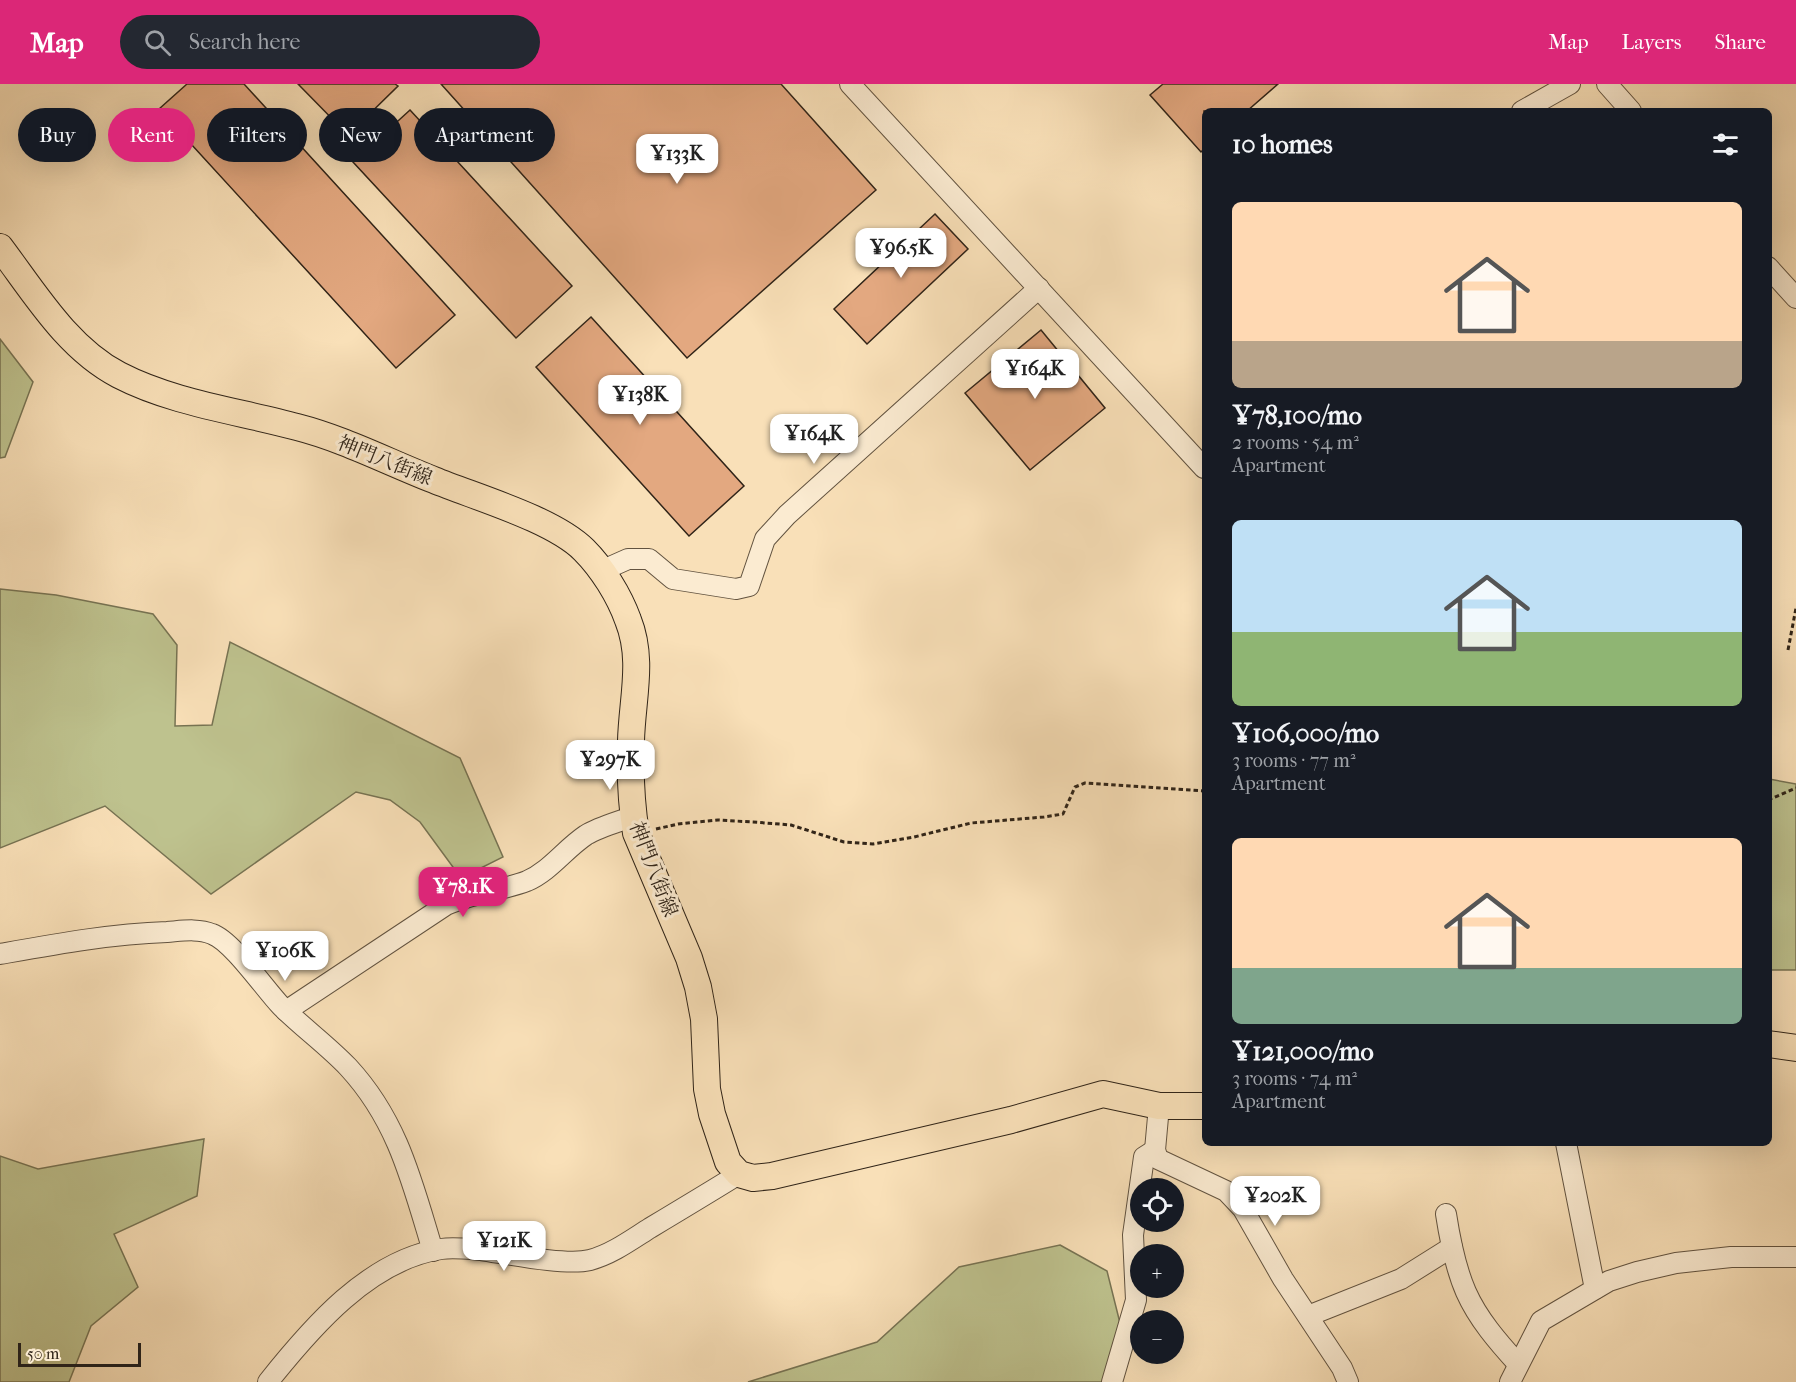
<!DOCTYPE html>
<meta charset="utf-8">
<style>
:root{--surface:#171b24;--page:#242831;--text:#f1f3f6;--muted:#9ea1a6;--accent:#db2777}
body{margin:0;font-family:"IM FELL French Canon","Noto Serif JP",serif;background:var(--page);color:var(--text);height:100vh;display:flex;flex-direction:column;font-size:22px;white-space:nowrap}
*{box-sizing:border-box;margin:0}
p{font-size:20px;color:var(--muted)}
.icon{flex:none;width:33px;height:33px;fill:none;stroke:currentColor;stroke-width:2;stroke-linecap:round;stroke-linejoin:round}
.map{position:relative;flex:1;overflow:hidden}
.panel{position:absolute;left:1202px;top:24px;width:570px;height:1038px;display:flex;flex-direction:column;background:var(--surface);border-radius:9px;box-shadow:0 6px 24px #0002}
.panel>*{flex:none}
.top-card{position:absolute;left:18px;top:24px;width:570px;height:54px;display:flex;gap:12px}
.tools{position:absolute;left:1130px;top:1094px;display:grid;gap:12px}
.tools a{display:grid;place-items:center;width:54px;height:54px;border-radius:50%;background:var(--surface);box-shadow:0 6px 24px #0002;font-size:30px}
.scale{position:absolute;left:18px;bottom:15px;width:123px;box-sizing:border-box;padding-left:6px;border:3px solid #302418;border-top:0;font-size:16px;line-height:21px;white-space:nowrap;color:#302418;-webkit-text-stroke:4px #fbebd1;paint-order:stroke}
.price{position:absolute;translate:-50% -51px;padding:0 14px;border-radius:12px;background:#fff;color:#222;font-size:20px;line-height:39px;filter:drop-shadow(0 2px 3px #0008)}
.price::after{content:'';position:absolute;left:50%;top:36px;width:18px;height:14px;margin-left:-9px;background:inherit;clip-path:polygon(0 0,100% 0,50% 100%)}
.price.current{background:var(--accent);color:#fff}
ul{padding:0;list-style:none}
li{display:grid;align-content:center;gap:12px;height:318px;padding:0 30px}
li span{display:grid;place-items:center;height:186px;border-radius:9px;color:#555}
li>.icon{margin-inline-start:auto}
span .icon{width:108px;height:108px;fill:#fffc;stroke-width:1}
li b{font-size:26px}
h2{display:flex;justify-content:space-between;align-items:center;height:72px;padding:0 30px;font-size:26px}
.chip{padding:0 21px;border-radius:27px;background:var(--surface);box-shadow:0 6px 24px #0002;font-size:21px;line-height:54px}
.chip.current{background:var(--accent);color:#fff}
header{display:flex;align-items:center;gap:36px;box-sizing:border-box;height:84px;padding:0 30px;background:var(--accent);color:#fff}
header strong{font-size:28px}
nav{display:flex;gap:33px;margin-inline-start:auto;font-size:21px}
.search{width:420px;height:54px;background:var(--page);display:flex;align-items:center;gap:15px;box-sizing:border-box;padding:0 21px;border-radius:33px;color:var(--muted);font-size:22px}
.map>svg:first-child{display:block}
.green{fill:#bec28e;stroke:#777353;stroke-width:1.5}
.building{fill:#e3a880;stroke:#302418;stroke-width:1.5}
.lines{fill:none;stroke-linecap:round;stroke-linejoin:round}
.minor-casing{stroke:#625340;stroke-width:22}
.major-casing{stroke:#302418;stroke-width:28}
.path{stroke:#302418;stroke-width:3;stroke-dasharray:4.5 3;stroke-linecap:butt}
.minor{stroke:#fbebd1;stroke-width:20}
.major{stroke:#f9e0b8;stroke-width:26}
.labels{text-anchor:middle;stroke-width:6;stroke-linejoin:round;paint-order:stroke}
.street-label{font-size:20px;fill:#302418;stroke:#fbebd1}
</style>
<header>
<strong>Map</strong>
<div class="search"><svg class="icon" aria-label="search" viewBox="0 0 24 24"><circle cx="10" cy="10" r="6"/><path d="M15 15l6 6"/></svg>Search here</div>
<nav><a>Map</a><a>Layers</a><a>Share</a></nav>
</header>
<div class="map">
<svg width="1796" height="1298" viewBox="0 0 1796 1298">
<rect width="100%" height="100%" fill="#f9e0b8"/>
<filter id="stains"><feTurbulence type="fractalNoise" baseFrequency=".00333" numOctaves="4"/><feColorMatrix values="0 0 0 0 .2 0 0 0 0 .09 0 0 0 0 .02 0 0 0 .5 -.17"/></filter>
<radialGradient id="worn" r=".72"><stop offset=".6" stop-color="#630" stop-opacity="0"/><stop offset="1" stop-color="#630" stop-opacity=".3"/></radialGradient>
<g class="green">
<polygon points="0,255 33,298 5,373 0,374"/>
<polygon points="0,505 56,511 153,530 177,561 175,642 212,641 230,558 460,674 503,773 461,794 420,738 390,716 356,708 211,810 105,722 0,764"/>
<polygon points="1769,695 1796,700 1796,886 1769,886"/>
<polygon points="204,1055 197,1112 114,1150 138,1203 91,1242 69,1298 0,1298 0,1072 38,1085"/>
<polygon points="1060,1161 1107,1187 1128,1271 1121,1298 748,1298 877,1258 959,1183"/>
</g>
<g class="building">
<polygon points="187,0 244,0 455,231 396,284 159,25"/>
<polygon points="298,0 395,0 398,2 348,51"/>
<polygon points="441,0 781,0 876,106 687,274"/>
<polygon points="1163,0 1278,0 1247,27 1204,27 1204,65 1201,68 1150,11"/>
<polygon points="410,26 572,202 516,254 353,78"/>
<polygon points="935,130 968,165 867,260 834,225"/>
<polygon points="591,233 744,402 689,452 536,283"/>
<polygon points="1041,246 1105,324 1030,386 965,309"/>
</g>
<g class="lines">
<g class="minor-casing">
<g id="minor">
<polyline points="850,0 1204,384"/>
<polyline points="1607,0 1631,27"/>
<polyline points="1522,27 1570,0"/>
<polyline points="1768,183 1796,214"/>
<polyline points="601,487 628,475 649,475 673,495 736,505 749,502 765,455 787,431 1039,204"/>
<path d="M0 870C56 860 110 850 167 848 181 847 198 844 212 850 232 857 264 904 281 922 302 943 327 961 348 983 398 1037 412 1098 433 1167"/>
<path d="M286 927 446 821C472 809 501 807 527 797 550 787 565 765 586 751 599 743 618 738 634 732"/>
<polyline points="1159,1022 1155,1066 1158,1075 1226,1107 1243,1125 1283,1195 1342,1284 1348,1298"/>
<polyline points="1566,1059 1595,1205"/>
<path d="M1446 1130C1450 1156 1455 1183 1466 1208 1478 1235 1498 1258 1518 1280"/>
<polyline points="1308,1232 1401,1195 1452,1163"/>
<path d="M268 1298C311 1244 369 1176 441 1165 454 1163 468 1165 481 1166 508 1170 566 1182 590 1176 612 1170 631 1156 650 1144 680 1126 710 1108 739 1090"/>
<polyline points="1112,1298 1136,1216 1133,1151 1144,1073 1155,1066"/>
<polyline points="1510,1298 1541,1237 1609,1197 1637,1188 1676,1179 1731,1173 1796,1173"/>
</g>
</g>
<g class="major-casing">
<g id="major">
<path d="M0 163C34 208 67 264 119 291 173 319 238 327 297 343 344 355 388 378 434 396 475 413 553 435 584 466 602 484 619 511 628 536 644 576 632 615 631 657 630 687 631 719 636 749L689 874 698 903 704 935 707 1005 712 1030 728 1078 739 1090 753 1094 772 1092 1011 1036 1103 1010 1159 1022H1204"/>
<polyline points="1768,960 1796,964"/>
</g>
</g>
<g class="path">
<polyline points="1788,566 1796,524"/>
<polyline points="1768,716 1796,704"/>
<polyline points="656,745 678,740 718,736 753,738 791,741 844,758 873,760 914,753 971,739 1044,733 1063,730 1075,703 1085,699 1204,707"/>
</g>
<use href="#minor" class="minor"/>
<use href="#major" class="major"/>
</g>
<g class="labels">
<g class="street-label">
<text transform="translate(385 376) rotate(22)" y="7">神門八街線</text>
<text transform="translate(654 785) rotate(69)" y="7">神門八街線</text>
</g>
</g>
<rect width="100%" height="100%" filter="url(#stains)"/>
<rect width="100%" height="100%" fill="url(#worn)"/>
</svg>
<div class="tools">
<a><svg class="icon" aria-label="locate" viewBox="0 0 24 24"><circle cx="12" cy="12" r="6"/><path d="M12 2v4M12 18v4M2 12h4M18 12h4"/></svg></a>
<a>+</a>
<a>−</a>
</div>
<div class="scale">50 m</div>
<b class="price" style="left:677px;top:101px">¥133K</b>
<b class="price" style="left:901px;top:195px">¥96.5K</b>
<b class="price" style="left:1035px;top:316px">¥164K</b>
<b class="price" style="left:640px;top:342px">¥138K</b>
<b class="price" style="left:814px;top:381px">¥164K</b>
<b class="price" style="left:610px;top:707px">¥297K</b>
<b class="price current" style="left:463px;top:834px">¥78.1K</b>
<b class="price" style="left:285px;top:898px">¥106K</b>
<b class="price" style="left:1275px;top:1143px">¥202K</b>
<b class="price" style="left:504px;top:1188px">¥121K</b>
<div class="top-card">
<a class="chip">Buy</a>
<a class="chip current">Rent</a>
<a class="chip">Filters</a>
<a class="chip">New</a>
<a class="chip">Apartment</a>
</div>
<section class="panel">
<h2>10 homes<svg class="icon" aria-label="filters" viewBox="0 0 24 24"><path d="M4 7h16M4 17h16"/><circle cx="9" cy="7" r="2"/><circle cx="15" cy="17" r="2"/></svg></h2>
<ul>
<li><span style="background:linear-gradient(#ffd9b3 75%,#b9a48a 0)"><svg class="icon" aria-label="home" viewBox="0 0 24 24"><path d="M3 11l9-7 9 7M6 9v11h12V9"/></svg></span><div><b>¥78,100/mo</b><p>2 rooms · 54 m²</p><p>Apartment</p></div></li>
<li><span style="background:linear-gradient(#bfe0f5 60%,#8fb573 0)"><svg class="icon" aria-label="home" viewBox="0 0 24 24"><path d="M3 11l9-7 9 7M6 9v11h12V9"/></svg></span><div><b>¥106,000/mo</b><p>3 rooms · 77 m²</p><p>Apartment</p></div></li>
<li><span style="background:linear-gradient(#ffd9b3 70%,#7fa58c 0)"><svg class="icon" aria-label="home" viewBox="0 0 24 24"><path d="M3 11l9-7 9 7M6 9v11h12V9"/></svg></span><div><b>¥121,000/mo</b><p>3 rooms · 74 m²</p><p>Apartment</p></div></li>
</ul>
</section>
</div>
